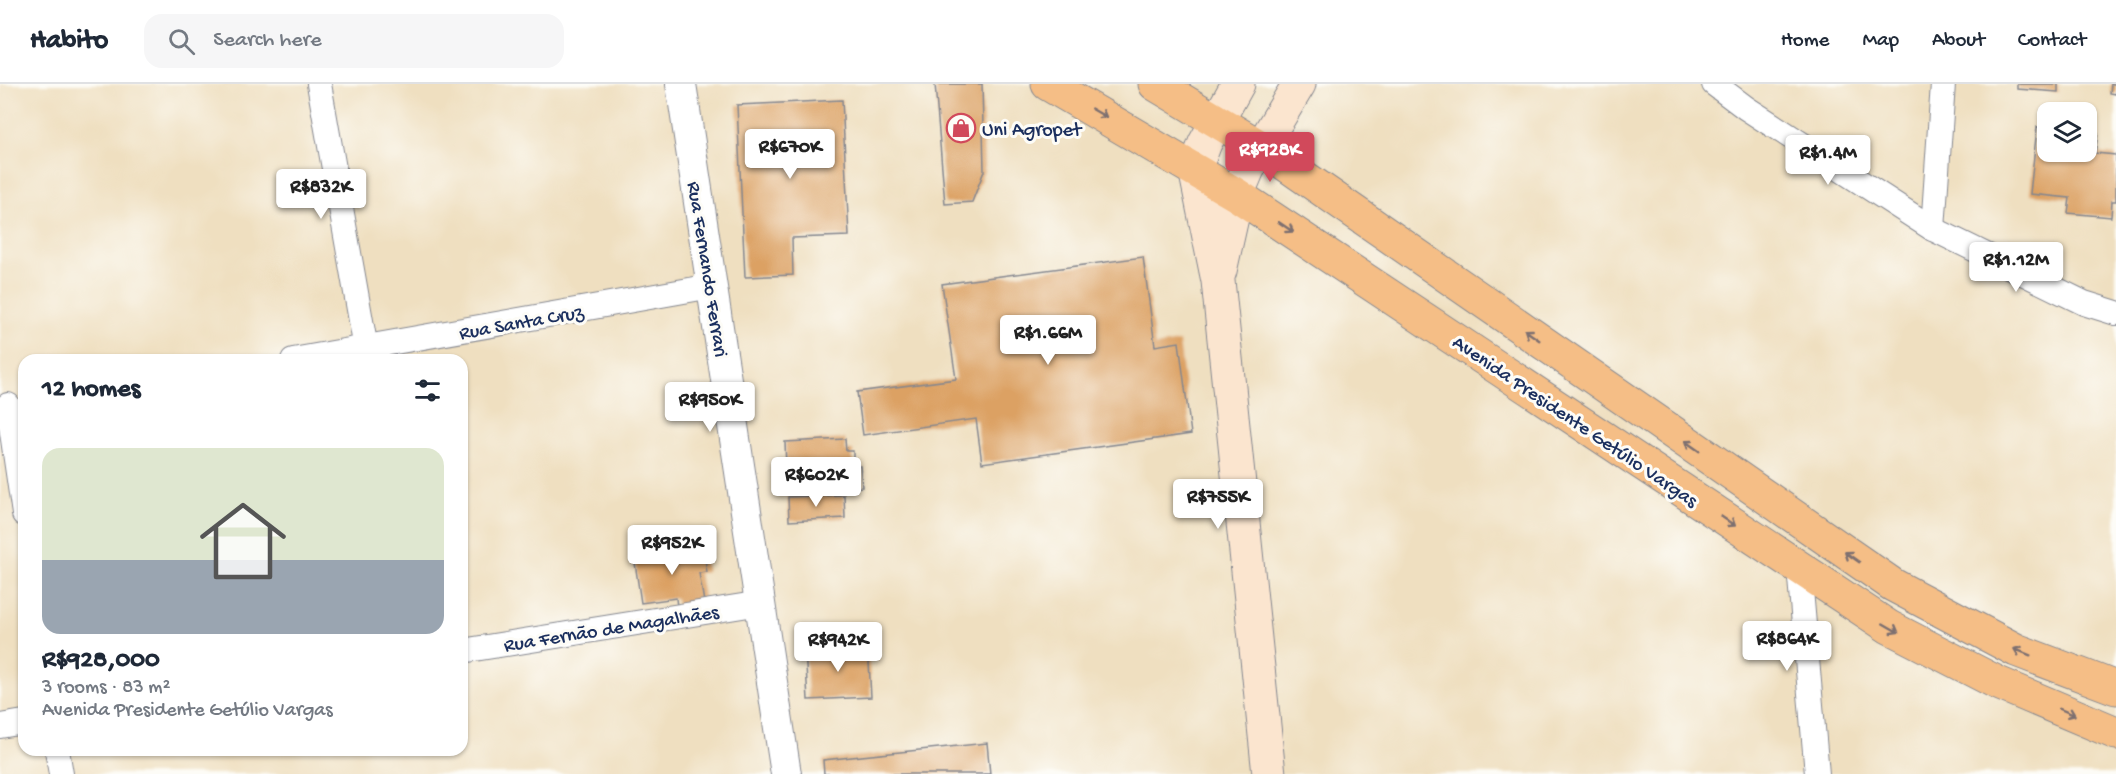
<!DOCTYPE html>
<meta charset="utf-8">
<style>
:root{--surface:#fff;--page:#f6f6f7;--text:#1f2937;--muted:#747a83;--line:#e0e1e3;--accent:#d1495b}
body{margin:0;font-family:"Gochi Hand",sans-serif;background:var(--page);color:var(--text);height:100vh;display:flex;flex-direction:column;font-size:22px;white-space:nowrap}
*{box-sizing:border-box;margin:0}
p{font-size:20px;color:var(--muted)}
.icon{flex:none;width:33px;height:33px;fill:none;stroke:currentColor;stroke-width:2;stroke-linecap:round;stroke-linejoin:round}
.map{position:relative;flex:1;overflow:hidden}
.side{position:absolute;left:18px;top:270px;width:450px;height:402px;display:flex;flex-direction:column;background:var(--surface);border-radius:18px;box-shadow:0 2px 4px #0004}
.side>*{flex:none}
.fabs{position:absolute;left:2037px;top:18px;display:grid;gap:12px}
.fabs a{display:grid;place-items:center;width:60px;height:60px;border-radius:12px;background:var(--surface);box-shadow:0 2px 4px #0004;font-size:30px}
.price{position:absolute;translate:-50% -51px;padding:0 14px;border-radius:6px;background:#fff;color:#222;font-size:20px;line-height:39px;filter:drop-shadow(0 2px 3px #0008)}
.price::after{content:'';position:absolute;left:50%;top:36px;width:18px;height:14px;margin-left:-9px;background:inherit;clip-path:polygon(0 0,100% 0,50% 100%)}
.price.selected{background:var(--accent);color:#fff}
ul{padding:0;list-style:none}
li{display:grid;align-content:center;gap:12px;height:318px;padding:0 24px}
li span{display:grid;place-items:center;height:186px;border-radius:18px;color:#555}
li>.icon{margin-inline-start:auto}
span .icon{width:108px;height:108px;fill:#fffc;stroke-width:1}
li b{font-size:26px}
h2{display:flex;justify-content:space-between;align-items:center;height:72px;padding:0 24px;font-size:26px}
header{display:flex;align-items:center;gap:36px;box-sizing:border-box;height:84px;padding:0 30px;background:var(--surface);border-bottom:2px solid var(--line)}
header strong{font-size:28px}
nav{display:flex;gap:33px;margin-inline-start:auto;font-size:21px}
.search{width:420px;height:54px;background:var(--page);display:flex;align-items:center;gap:15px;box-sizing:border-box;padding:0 21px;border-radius:18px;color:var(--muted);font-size:22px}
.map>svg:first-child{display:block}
.building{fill:#dca164}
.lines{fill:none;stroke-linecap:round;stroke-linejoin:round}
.minor-casing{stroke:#85878f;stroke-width:26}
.tertiary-casing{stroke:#85878f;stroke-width:32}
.secondary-casing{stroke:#85878f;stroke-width:35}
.primary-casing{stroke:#85878f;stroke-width:35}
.minor{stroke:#fff;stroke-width:24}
.tertiary{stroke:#fff;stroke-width:30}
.secondary{stroke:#fbe5cf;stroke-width:33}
.primary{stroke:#f5be86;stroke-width:33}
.oneway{stroke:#7d6f70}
.labels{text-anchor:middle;stroke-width:6;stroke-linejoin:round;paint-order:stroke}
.poi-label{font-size:20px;fill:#1b2f5e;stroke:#fdfcf7;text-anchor:start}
.street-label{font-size:20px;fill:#1b2f5e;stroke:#fdfcf7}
</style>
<header>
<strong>Habito</strong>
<div class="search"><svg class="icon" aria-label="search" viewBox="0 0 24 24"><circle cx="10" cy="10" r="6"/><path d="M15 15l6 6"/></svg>Search here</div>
<nav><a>Home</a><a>Map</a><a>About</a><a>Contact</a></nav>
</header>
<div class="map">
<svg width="2116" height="690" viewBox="0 0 2116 690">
<rect width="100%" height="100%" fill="#fdfcf7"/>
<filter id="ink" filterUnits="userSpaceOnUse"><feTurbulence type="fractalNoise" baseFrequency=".0167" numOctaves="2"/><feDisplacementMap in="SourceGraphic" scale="12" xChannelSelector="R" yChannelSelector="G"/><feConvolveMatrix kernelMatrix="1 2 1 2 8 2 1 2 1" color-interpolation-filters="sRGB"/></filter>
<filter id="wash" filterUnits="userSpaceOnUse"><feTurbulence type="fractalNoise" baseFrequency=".008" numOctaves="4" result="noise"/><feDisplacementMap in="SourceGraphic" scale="24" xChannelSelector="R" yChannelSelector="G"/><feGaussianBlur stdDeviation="1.35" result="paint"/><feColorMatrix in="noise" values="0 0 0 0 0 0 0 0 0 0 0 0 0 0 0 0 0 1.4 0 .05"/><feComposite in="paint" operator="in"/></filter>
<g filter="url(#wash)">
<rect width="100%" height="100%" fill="#efdfc0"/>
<g id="blocks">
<g class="building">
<polygon points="935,0 982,0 984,87 972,118 945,120"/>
<polygon points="2017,0 2058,0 2058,8 2017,5"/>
<polygon points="2111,0 2116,0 2116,10 2110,9"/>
<polygon points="842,16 849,152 792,154 793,191 745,193 737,21"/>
<polygon points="2037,43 2048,44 2048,68 2086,68 2086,48 2098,49 2095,69 2116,71 2116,117 2112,117 2111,133 2068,129 2070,114 2030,110"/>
<polygon points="1143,173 1155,262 1179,258 1191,350 982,379 976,335 863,351 857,308 956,295 942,200"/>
<polygon points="845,355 846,367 853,367 853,382 860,382 862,403 787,407 785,358"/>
<polygon points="844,411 845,434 789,437 788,413"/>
<polygon points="703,462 707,488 699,489 704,518 677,523 676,514 641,519 634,472"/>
<polygon points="868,562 871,613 808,616 805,565"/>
<polygon points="987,659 990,690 824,690 823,676"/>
</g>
</g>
</g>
<g filter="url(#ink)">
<use href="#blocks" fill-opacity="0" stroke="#85878f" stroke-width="1.5"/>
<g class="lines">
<g class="minor-casing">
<g id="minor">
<polyline points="319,0 366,265"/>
<polyline points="1714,0 1746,24 1933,145 2084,219 2116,229"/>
<polyline points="1933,145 1943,0"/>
<polyline points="293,276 712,202"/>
<polyline points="8,321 24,430"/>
<polyline points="1799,483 1817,690"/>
<polyline points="462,567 761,519"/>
<polyline points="0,642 24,638"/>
<polyline points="57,666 61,690"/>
</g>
</g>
<g class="tertiary-casing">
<polyline id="tertiary" points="681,0 786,690"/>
</g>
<g class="secondary-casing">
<g id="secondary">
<polyline points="1238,0 1205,59 1195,85 1218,197 1269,690"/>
<polyline points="1220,187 1237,111 1248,85 1299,0"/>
</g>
</g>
<g class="primary-casing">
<g id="primary">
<polyline points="1048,0 1237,111 1889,543 1998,599 2116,649"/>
<polyline points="1155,0 1262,64 1893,501 2016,566 2116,604"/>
</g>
</g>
<use href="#minor" class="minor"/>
<use href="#tertiary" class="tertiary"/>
<use href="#secondary" class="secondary"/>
<use href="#primary" class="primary"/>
</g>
<defs><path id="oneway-shaft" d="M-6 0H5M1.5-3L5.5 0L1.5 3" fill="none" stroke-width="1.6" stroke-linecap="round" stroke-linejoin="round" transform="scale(1.5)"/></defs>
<g class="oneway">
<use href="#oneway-shaft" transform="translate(1099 29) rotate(30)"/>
<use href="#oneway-shaft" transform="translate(1286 143) rotate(34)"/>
<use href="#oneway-shaft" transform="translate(1532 251) rotate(-145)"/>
<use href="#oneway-shaft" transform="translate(1692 362) rotate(-145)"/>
<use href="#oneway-shaft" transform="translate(1728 437) rotate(34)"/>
<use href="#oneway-shaft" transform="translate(1852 473) rotate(-145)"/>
<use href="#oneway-shaft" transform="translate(1891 544) rotate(30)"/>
<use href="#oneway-shaft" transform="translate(2022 568) rotate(-158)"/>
<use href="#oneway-shaft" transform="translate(2067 628) rotate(23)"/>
</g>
</g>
<defs>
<g id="shop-ring" transform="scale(1.5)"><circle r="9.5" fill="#fdfcf7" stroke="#d1495b" stroke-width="1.5"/><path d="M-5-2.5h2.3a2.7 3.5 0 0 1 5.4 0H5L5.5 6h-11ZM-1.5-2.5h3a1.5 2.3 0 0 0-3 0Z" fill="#d1495b"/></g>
</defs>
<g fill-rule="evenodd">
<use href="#shop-ring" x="961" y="44"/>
</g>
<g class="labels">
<g class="poi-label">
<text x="982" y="51">Uni Agropet</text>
</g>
<g class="street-label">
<text transform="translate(709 185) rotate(81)" y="7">Rua Fernando Ferrari</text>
<text transform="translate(521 237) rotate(-10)" y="7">Rua Santa Cruz</text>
<text transform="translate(1576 336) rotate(34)" y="7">Avenida Presidente Getúlio Vargas</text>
<text transform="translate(611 543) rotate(-9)" y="7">Rua Fernão de Magalhães</text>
</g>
</g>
</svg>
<div class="fabs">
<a><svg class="icon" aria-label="layers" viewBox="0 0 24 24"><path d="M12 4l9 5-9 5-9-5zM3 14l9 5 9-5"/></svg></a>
</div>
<b class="price" style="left:790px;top:96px">R$670K</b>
<b class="price selected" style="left:1270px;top:99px">R$928K</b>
<b class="price" style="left:1828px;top:102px">R$1.4M</b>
<b class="price" style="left:321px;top:136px">R$832K</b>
<b class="price" style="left:2016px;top:209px">R$1.12M</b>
<b class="price" style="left:1048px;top:282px">R$1.66M</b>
<b class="price" style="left:710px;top:349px">R$950K</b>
<b class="price" style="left:816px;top:424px">R$602K</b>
<b class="price" style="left:1218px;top:446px">R$755K</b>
<b class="price" style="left:672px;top:492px">R$952K</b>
<b class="price" style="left:1787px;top:588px">R$864K</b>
<b class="price" style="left:838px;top:589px">R$942K</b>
<section class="side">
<h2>12 homes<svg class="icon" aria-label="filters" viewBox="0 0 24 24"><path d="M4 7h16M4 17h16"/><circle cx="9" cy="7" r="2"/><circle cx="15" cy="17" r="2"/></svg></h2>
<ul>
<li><span style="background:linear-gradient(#dfe7d0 60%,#9aa5b1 0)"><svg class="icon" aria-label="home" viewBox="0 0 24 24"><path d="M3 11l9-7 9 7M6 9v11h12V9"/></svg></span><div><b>R$928,000</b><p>3 rooms · 83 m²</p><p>Avenida Presidente Getúlio Vargas</p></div></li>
</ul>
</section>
</div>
